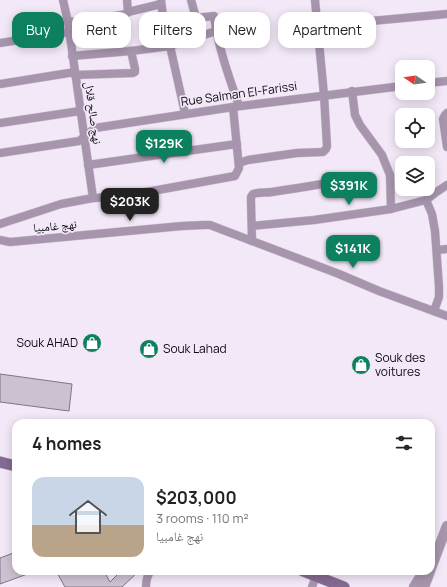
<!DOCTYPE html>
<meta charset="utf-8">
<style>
:root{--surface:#fff;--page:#f6f6f6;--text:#222;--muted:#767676;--accent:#0d815f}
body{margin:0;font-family:Manrope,"Noto Naskh Arabic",sans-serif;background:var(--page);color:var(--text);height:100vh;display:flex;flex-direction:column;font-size:15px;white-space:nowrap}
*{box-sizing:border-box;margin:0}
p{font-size:13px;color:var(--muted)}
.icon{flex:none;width:22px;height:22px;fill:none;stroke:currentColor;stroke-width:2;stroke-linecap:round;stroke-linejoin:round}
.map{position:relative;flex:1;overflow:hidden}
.details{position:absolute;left:12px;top:419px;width:423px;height:156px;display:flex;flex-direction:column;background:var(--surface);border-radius:12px;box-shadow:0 2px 10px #0003}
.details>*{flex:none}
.banner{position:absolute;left:12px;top:12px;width:423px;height:36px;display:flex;gap:8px}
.needle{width:26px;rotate:283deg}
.tools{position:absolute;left:395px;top:60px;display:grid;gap:8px}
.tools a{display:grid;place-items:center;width:40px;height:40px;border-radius:8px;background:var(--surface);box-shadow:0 2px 10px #0003;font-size:20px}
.price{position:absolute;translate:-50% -34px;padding:0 9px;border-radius:8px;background:var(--accent);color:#fff;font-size:13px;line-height:26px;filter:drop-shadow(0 1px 2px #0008)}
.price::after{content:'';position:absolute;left:50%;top:24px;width:12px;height:9px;margin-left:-6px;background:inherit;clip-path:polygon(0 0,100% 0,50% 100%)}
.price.active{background:#222;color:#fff}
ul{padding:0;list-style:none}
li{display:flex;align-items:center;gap:12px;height:100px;padding:0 20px}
li span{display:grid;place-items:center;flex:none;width:112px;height:80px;border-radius:12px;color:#555}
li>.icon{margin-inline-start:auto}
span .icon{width:48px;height:48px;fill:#fffc;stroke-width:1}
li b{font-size:17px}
h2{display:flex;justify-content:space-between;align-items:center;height:48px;padding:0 20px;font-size:17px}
.chip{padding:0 14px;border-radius:12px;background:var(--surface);box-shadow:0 2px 10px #0003;font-size:14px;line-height:36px}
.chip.active{background:var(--accent);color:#fff}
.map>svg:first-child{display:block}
.building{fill:#ccc1d0;stroke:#7f7583}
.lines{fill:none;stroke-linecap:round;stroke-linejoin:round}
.minor-casing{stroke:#cec5d2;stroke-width:9}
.tertiary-casing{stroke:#cec5d2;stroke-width:11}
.secondary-casing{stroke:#cec5d2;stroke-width:12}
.minor{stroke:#a795ae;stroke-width:8}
.tertiary{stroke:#a795ae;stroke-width:10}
.secondary{stroke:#856a90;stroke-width:11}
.labels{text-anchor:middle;stroke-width:3.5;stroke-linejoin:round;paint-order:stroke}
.street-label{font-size:12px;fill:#0f0b10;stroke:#f2e8f7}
.poi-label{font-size:12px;fill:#0f0b10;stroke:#f2e8f7;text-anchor:start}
</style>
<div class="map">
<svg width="447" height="587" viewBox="0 0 447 587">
<rect width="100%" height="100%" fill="#f2e8f7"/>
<g class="building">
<polygon points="0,374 72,384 69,411 0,402"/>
<polygon points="16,552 16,571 33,571 33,572 0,584 0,558"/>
<polygon points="56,571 104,571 110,582 121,571 139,571 122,587 65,587"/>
</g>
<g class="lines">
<g class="minor-casing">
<g id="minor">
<polyline points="63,0 68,22 93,198"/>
<polyline points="161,0 164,26 170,46 185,113"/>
<polyline points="191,0 196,18"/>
<polyline points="128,12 161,4"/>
<polyline points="68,22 100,19 126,14 128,12 127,0"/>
<path d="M164 26 196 18 214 16C218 47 229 77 239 106"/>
<polyline points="317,26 447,14"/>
<polyline points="0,43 69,32"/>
<polyline points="72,56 131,51"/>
<polyline points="75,75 133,73 135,72 135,69 131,51 170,46 216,31"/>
<polyline points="428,83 447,81"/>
<polyline points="0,84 75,72"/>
<polyline points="352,91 355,115 360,125 382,155 390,175 391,209"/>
<polyline points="447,113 445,115 443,119 447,147"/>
<polyline points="0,123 80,111"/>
<polyline points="0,153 79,141 95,128 233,107 402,86"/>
<polyline points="239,163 248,160 297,153 323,152 326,149 327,146 324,95 315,0"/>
<polyline points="88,165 158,155 237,144"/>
<polyline points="426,200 432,214 435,231 439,287 439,297 434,311"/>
<polyline points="0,224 61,204 93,198 116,197 130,195 235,176 239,168 233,107"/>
<polyline points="252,226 314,220 391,209 426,200 435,193 447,185"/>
<polyline points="0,240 10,242 182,226 204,225 210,225 339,274 379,291 447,316"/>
<path d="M252 241 251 202V197L253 194C259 192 266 193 272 192 298 188 324 184 350 179"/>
<polyline points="437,250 447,249"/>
<path d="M146 587C146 581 147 575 151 571"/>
<polyline points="312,587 316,576"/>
</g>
</g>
<g class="tertiary-casing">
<g id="tertiary">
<polyline points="431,568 447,526"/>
<polyline points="414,587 424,571"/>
<polyline points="424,587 430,571"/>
</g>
</g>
<g class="secondary-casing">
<g id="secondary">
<polyline points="0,462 16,466"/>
<polyline points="303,571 344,587"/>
</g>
</g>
<use href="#minor" class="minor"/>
<use href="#tertiary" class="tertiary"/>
<use href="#secondary" class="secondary"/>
</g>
<defs>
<g id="shop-disc" transform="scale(1)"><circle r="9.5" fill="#0d815f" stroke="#f2e8f7"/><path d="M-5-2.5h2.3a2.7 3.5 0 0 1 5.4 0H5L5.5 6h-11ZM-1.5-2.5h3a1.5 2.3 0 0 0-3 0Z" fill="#fff"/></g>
</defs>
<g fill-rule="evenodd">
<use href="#shop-disc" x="92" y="343"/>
<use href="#shop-disc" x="149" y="349"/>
<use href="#shop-disc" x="361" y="365"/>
</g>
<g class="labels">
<g class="street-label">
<text transform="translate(239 94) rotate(-8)" y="4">Rue Salman El-Farissi</text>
<text transform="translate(93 113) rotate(82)" y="4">نهج صالح قلال</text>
<text transform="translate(55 226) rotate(-5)" y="4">نهج غامبيا</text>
</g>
<g class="poi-label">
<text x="78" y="347" text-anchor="end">Souk AHAD</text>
<text x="163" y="353">Souk Lahad</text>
<text x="375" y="362">Souk des<tspan x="375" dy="14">voitures</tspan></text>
</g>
</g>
</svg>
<div class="tools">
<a><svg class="needle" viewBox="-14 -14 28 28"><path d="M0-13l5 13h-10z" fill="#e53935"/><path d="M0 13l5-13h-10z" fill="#767676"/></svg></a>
<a><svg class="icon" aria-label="locate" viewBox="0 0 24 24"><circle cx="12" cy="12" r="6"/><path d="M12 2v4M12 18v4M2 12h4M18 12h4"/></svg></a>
<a><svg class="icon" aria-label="layers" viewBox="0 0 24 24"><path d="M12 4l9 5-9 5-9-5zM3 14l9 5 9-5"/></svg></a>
</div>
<b class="price" style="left:164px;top:164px">$129K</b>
<b class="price" style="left:349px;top:206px">$391K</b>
<b class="price active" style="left:130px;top:222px">$203K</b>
<b class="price" style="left:353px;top:269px">$141K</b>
<div class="banner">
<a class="chip active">Buy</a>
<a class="chip">Rent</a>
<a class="chip">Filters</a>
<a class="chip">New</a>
<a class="chip">Apartment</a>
</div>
<section class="details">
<h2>4 homes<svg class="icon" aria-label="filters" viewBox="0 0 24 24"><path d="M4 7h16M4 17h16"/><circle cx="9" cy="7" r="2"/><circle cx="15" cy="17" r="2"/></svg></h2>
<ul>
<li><span style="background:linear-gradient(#c9d6e8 60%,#b9a48a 0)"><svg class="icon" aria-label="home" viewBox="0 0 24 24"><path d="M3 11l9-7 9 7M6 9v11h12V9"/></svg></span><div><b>$203,000</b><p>3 rooms · 110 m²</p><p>نهج غامبيا</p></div></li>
</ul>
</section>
</div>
